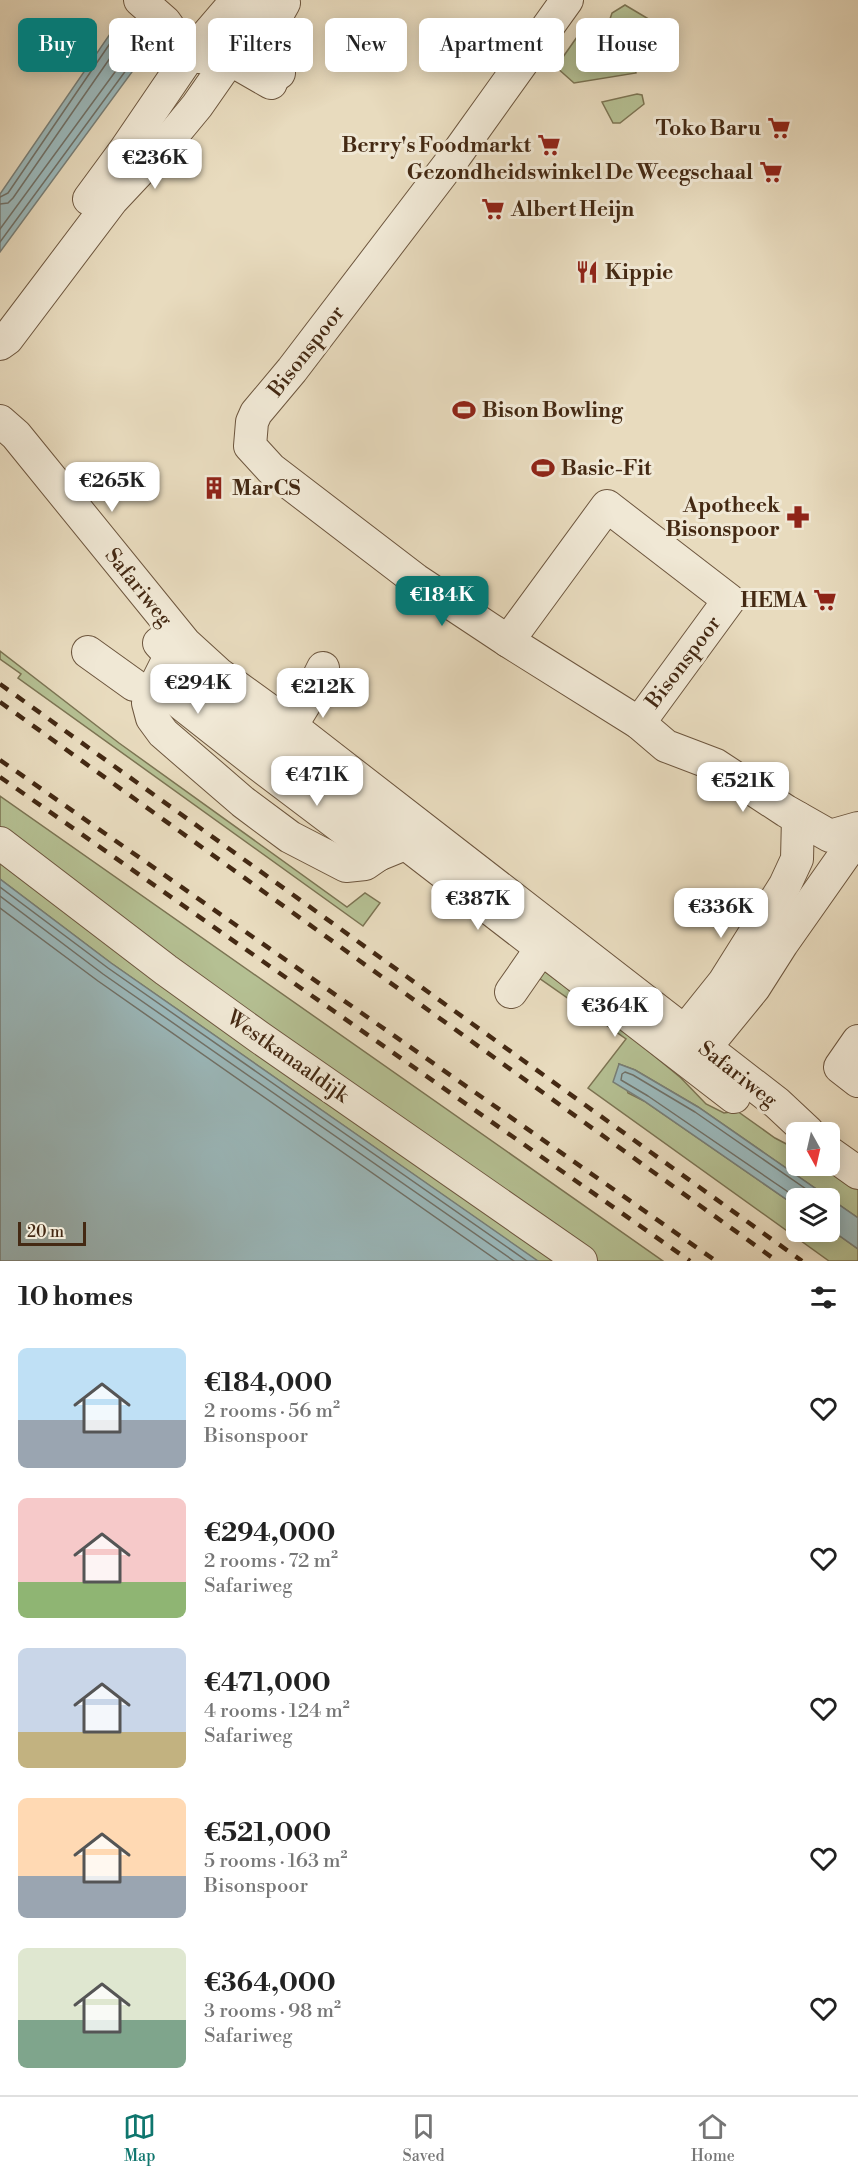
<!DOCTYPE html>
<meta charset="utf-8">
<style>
:root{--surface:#fff;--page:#f6f6f6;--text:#222;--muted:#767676;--line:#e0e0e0;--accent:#0f766e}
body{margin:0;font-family:"Libre Bodoni",serif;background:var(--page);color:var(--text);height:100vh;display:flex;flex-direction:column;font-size:22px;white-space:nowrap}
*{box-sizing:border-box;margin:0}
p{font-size:20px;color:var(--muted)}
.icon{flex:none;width:33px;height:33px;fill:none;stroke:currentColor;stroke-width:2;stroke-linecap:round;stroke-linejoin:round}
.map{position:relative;height:1261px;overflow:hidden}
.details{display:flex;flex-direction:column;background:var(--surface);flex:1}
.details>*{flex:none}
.banner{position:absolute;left:18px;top:18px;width:822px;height:54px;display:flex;gap:12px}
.needle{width:39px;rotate:172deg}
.controls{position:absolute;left:786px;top:1122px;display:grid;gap:12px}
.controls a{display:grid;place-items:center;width:54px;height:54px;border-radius:9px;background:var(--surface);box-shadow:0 3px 15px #0003;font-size:30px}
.scale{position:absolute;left:18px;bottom:15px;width:68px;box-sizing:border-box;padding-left:6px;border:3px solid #442913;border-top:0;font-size:16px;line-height:21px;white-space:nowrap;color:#442913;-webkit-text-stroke:4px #f0e8d5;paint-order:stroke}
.price{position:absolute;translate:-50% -51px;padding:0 14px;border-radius:12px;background:#fff;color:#222;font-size:20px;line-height:39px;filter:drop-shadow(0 2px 3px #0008)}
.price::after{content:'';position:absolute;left:50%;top:36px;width:18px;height:14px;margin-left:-9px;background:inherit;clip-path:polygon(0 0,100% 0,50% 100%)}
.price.selected{background:var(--accent);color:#fff}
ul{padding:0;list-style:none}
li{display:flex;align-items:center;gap:18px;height:150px;padding:0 18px}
li span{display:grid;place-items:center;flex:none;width:168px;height:120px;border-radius:9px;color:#555}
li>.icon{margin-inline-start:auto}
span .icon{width:72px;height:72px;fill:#fffc;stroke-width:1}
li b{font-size:26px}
h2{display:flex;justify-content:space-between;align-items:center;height:72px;padding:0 18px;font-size:26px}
.chip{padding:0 21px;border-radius:9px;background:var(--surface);box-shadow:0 3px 15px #0003;font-size:21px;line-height:54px}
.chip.selected{background:var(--accent);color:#fff}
.tabs{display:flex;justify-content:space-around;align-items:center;height:84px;border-top:2px solid var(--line);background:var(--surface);font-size:16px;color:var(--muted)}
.tabs a{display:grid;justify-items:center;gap:3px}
.tabs .selected{color:var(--accent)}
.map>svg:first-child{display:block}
.green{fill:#b5c093;stroke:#7c7453;stroke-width:1.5}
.water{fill:#9bb9bc;stroke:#787f78;stroke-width:1.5}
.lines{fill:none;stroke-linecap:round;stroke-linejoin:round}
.shore{stroke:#707168;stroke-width:1.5}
.minor-casing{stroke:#6d563e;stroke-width:34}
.minor{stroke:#f0e8d5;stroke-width:32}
.rail{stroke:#442913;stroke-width:4.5;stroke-dasharray:10 10;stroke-linecap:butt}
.labels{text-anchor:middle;stroke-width:6;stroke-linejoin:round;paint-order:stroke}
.poi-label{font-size:21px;font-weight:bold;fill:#442913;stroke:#f0e8d5;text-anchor:end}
.street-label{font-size:21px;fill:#442913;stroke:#f0e8d5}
</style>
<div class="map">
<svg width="858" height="1261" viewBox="0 0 858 1261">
<rect width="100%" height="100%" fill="#e8dbbe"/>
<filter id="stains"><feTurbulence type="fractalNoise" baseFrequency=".00333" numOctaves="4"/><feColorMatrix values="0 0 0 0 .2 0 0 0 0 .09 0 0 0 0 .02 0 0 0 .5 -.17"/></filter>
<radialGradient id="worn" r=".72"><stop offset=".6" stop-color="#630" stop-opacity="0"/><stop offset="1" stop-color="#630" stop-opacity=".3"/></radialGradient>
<g class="green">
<polygon points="625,5 657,24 658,29 651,38 613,24 610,19 612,13"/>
<polygon points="583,36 632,55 636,73 574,83 556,67 577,37"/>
<polygon points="637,94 642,95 644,104 620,123 613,123 602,102"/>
<polygon points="0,651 119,743 347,907 365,893 380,903 363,926 18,678 21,674 0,659"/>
<polygon points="0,796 663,1261 591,1261 0,835"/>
<polygon points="0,851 571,1261 537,1261 111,963 0,879"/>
<polygon points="544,971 618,1026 681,1078 706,1104 724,1113 737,1111 775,1138 796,1149 796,1166 823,1166 858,1189 858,1218 698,1107 635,1070 619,1064 628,1093 644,1101 796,1206 796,1232 830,1232 830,1229 858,1249 858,1261 829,1261 588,1088 626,1039 539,978"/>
</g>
<g class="water">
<polygon points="112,31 134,36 143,57 0,252 0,194"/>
<polygon points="0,879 111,963 538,1261 0,1261"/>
<polygon points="619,1064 635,1070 698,1107 858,1218 858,1249 830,1229 830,1198 796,1198 796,1206 644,1101 613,1082"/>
</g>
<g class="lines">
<g class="shore">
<polyline points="0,197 8,193 113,39 130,42 135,58 0,242"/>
<polyline points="0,204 8,203 13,198 117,48 124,48 126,57 0,229"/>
<polyline points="0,887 108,968 527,1261"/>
<polyline points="0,896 103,974 514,1261"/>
<polyline points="0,908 98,981 498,1261"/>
<polyline points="797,1198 648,1096 621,1080 622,1074 625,1072 633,1075 695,1112 819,1198"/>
</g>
<g class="minor-casing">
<g id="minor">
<polyline points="140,0 165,22 189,56 231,60 271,83"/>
<polyline points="567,0 456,155 292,370 256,413 252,422 250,446 271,469 416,580 508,641 639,723 666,746 716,765 786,811 830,836 858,828"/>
<polyline points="279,73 267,51 271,26 284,3"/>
<polyline points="89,199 125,150 189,56 237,0"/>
<polyline points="0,344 7,339 112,200 173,135 197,106 271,0"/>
<polyline points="0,421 16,435 185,643 219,674 291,726 777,1103 808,1132"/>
<polyline points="508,641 607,506 729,600 639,723"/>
<polyline points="159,643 191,678 734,1097"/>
<polyline points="184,643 174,659 165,666 156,684 148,703 152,718 163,733 243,802 290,837 346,866 365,864 378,855 422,837"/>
<polyline points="88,652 134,685"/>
<polyline points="156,684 259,765 378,855"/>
<polyline points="272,729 291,726 307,700 323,668"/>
<polyline points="0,843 166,970 259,1037 581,1261"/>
<polyline points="511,992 536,956 557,934"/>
<polyline points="858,1041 840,1067 858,1081"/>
<polyline points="680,1053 684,1032 724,982 785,885 797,859 798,818"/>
<polyline points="686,1055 705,1048 754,988 782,944 858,836"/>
<polyline points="830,1153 858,1173"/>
</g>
</g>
<use href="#minor" class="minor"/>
<g class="rail">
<polyline points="0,684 802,1261"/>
<polyline points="0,702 777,1261"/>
<polyline points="0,760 716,1261"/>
<polyline points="0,777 690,1261"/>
</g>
</g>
<defs>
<g id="supermarket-bare" transform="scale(1.8)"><path d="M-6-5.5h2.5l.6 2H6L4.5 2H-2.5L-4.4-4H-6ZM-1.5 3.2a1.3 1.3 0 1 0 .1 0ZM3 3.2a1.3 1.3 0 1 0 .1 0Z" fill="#8f2418" stroke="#f0e8d5" stroke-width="2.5" paint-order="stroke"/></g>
<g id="restaurant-bare" transform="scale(1.8)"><path d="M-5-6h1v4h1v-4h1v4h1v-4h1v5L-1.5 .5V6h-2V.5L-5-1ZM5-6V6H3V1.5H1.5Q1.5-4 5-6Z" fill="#8f2418" stroke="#f0e8d5" stroke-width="2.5" paint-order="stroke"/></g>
<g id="stadium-bare" transform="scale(1.8)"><path d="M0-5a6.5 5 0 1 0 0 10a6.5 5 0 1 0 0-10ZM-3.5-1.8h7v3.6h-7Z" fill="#8f2418" stroke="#f0e8d5" stroke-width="2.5" paint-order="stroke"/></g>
<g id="building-bare" transform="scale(1.8)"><path d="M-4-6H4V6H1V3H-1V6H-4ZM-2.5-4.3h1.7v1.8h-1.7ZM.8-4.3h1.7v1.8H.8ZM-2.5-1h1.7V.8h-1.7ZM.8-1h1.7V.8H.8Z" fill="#8f2418" stroke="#f0e8d5" stroke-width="2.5" paint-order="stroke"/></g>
<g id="pharmacy-bare" transform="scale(1.8)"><path d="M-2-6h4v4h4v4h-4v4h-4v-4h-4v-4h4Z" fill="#8f2418" stroke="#f0e8d5" stroke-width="2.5" paint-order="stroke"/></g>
</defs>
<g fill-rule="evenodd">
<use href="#supermarket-bare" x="779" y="128"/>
<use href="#supermarket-bare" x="549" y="145"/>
<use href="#supermarket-bare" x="771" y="172"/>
<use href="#supermarket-bare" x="493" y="209"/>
<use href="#restaurant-bare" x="587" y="272"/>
<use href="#stadium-bare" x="464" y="410"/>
<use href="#stadium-bare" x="543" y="468"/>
<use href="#building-bare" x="214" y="488"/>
<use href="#pharmacy-bare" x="798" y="517"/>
<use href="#supermarket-bare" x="825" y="600"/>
</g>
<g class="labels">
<g class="poi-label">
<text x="761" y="135">Toko Baru</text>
<text x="531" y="152">Berry's Foodmarkt</text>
<text x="753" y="179">Gezondheidswinkel De Weegschaal</text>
<text x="511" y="216" text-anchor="start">Albert Heijn</text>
<text x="605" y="279" text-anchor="start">Kippie</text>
<text x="482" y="417" text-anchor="start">Bison Bowling</text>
<text x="561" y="475" text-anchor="start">Basic-Fit</text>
<text x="232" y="495" text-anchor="start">MarCS</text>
<text x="780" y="512">Apotheek<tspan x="780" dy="24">Bisonspoor</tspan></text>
<text x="807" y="607">HEMA</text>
</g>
<g class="street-label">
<text transform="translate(306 351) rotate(-52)" y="7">Bisonspoor</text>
<text transform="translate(139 587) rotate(51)" y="7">Safariweg</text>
<text transform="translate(683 662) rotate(-53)" y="7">Bisonspoor</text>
<text transform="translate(288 1056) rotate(35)" y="7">Westkanaaldijk</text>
<text transform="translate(738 1074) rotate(38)" y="7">Safariweg</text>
</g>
</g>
<rect width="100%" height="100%" filter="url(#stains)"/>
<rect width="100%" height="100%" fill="url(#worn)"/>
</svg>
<div class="controls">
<a><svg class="needle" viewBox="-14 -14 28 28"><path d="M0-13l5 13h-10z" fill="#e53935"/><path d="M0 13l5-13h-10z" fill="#767676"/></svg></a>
<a><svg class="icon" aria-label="layers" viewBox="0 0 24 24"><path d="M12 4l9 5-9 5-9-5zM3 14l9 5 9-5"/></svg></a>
</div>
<div class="scale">20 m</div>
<b class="price" style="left:155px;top:190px">€236K</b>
<b class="price" style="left:112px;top:513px">€265K</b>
<b class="price selected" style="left:442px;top:627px">€184K</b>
<b class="price" style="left:198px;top:715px">€294K</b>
<b class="price" style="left:323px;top:719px">€212K</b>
<b class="price" style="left:317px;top:807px">€471K</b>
<b class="price" style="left:743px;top:813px">€521K</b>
<b class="price" style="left:478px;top:931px">€387K</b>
<b class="price" style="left:721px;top:939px">€336K</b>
<b class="price" style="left:615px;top:1038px">€364K</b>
<div class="banner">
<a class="chip selected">Buy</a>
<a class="chip">Rent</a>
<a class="chip">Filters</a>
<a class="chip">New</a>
<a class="chip">Apartment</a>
<a class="chip">House</a>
</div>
</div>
<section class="details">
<h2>10 homes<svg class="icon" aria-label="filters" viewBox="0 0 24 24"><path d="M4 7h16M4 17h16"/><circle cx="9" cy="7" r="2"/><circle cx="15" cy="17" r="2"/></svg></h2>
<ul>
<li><span style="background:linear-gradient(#bfe0f5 60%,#9aa5b1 0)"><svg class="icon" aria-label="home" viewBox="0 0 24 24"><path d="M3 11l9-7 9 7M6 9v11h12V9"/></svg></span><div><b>€184,000</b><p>2 rooms · 56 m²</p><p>Bisonspoor</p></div><svg class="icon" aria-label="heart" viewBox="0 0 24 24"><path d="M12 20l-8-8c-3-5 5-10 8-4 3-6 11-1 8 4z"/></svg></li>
<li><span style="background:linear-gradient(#f6c9c9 70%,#8fb573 0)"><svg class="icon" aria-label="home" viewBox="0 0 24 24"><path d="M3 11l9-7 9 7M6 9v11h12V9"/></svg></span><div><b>€294,000</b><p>2 rooms · 72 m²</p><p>Safariweg</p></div><svg class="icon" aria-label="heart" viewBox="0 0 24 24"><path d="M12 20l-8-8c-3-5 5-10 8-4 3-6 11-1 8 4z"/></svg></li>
<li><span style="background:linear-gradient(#c9d6e8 70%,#c2b280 0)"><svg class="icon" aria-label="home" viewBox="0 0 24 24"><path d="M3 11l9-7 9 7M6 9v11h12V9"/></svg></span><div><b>€471,000</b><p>4 rooms · 124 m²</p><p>Safariweg</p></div><svg class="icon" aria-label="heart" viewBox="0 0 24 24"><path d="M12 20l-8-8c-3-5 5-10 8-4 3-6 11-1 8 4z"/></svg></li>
<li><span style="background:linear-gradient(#ffd9b3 65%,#9aa5b1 0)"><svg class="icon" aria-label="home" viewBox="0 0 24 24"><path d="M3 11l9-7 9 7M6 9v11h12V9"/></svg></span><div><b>€521,000</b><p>5 rooms · 163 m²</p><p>Bisonspoor</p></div><svg class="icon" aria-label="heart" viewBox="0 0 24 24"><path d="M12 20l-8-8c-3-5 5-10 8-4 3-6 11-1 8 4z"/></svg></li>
<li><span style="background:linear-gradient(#dfe7d0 60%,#7fa58c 0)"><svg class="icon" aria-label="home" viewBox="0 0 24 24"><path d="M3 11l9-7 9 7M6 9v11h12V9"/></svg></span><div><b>€364,000</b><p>3 rooms · 98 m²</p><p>Safariweg</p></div><svg class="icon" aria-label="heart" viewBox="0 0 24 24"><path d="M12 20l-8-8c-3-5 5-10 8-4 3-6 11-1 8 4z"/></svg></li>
</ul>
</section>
<nav class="tabs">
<a class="selected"><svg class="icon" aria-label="map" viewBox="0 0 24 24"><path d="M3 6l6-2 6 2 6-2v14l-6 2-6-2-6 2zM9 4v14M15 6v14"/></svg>Map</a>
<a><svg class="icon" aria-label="saved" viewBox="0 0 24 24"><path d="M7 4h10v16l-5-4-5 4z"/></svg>Saved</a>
<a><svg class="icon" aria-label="home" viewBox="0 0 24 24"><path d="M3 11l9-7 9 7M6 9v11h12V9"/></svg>Home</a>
</nav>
